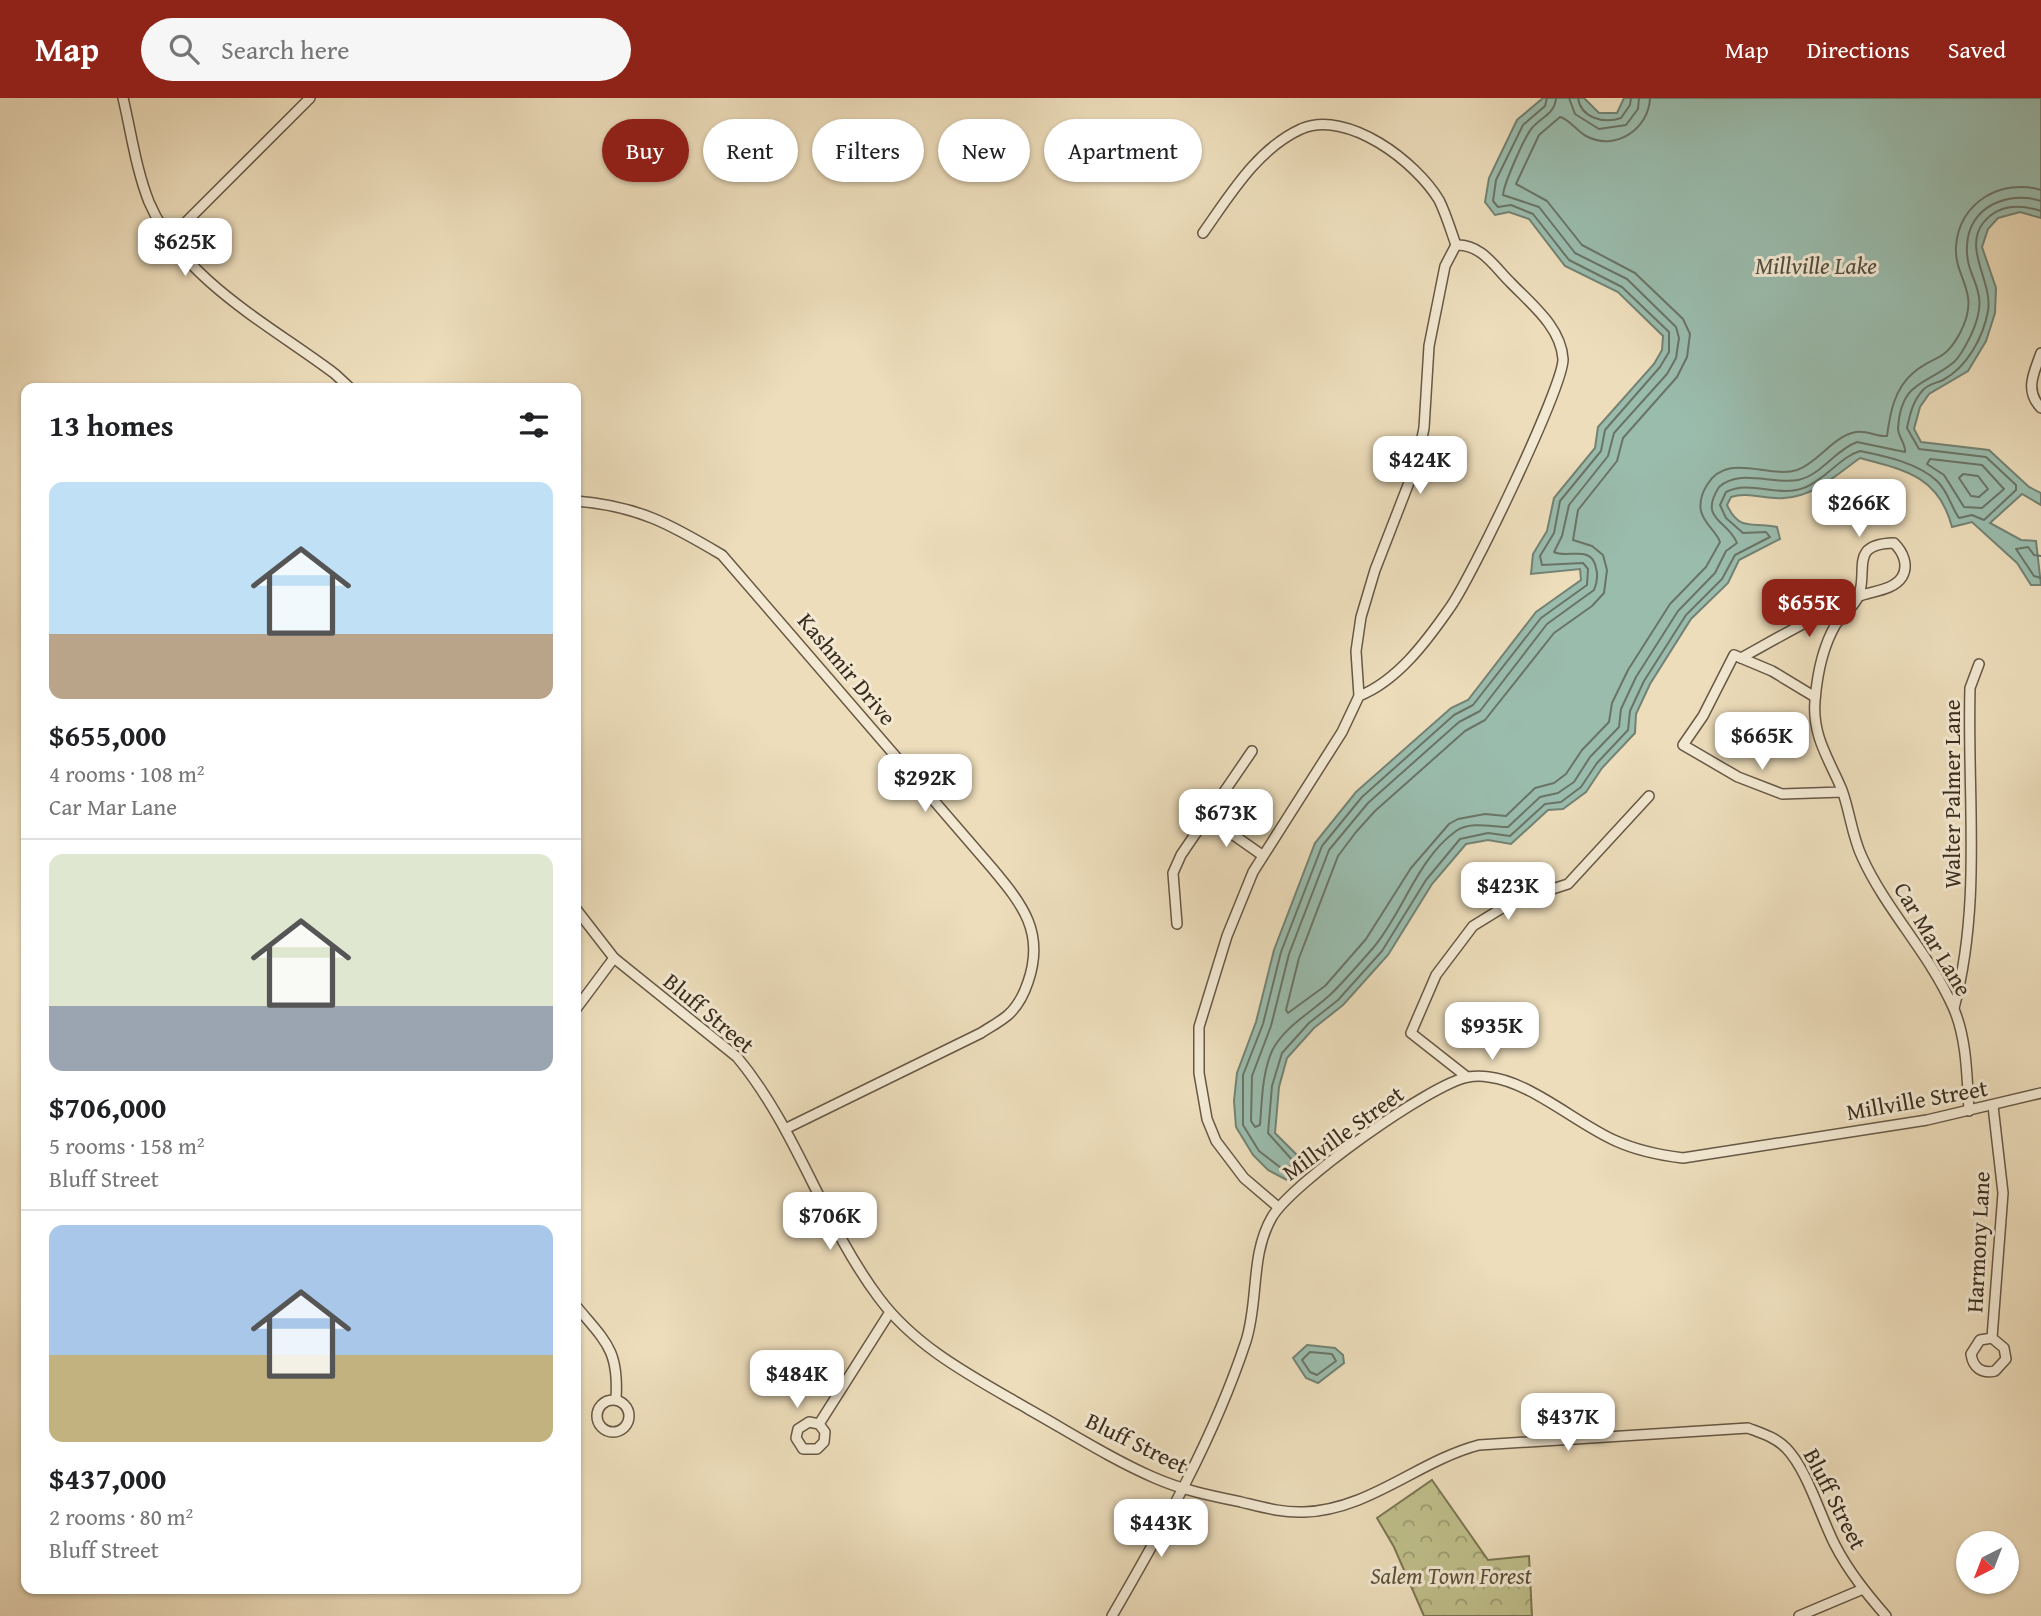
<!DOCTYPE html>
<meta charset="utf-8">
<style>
:root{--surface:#fff;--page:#f6f6f6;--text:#202124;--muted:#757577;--line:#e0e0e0;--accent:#8f2418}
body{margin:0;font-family:"Gentium Book Plus",serif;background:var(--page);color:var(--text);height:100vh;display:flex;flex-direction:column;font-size:26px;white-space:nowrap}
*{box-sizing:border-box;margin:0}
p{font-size:23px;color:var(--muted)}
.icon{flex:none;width:38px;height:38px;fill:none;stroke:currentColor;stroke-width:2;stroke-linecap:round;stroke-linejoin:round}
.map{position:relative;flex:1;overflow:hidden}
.side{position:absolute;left:21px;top:285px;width:560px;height:1211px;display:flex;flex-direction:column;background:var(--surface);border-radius:14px;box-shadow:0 2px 5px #0004}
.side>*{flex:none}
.hud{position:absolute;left:602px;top:21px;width:665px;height:63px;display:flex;gap:14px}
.needle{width:46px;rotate:222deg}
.buttons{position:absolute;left:1956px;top:1433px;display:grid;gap:14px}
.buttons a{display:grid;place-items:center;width:63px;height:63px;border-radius:50%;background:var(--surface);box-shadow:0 2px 5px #0004;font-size:35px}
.price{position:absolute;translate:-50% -60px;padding:0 16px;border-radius:14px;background:#fff;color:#222;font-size:23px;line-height:46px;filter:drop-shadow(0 2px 4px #0008)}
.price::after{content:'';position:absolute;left:50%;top:42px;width:21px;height:16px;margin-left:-10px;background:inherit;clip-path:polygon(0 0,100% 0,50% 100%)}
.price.selected{background:var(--accent);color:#fff}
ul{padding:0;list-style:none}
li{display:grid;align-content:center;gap:14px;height:371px;padding:0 28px}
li+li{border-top:2px solid var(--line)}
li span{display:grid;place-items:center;height:217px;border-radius:14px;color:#555}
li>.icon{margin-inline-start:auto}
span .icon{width:126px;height:126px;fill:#fffc;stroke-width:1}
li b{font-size:30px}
h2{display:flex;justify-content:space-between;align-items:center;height:84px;padding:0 28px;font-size:30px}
.pill{padding:0 24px;border-radius:32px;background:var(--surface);box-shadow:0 2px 5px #0004;font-size:24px;line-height:63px}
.pill.selected{background:var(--accent);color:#fff}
header{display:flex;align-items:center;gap:42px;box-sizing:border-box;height:98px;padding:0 35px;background:var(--accent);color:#fff}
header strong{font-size:33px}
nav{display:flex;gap:38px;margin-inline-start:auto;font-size:24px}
.search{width:490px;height:63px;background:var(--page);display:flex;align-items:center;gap:18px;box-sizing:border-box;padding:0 24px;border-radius:38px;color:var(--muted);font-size:26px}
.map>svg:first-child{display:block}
.park{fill:url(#park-crowns);stroke:#7c7654;stroke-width:2}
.water{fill:#9abcad;stroke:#738274;stroke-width:2}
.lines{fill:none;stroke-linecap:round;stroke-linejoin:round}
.shore{stroke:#6a7466;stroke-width:2}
.street-casing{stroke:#665845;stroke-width:12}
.street{stroke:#f3e9d3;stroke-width:9}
.labels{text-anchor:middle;stroke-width:6;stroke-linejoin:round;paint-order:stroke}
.street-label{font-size:23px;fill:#392c1e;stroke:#f3e9d3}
.park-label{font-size:23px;font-style:italic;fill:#5a5139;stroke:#f3e9d3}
.water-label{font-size:24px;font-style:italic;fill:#515042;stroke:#f3e9d3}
</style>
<header>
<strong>Map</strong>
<div class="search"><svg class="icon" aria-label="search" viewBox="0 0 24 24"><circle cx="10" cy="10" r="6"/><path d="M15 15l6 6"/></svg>Search here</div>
<nav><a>Map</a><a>Directions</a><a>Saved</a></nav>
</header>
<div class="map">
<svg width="2041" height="1518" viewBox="0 0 2041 1518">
<defs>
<pattern id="park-crowns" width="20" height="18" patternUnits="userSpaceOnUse" patternTransform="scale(1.75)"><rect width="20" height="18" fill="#bfbf8b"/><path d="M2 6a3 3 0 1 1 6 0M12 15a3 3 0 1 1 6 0" fill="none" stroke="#9c9b71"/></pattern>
</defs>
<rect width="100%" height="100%" fill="#edddbb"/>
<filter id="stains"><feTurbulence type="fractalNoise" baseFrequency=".00286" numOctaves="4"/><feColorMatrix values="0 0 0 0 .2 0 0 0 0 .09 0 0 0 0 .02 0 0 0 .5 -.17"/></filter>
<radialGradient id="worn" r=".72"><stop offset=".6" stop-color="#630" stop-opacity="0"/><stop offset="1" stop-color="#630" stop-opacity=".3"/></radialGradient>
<polygon class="park" points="1432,1382 1488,1462 1529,1458 1532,1518 1424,1518 1394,1449 1377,1420"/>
<g class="water">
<path d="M1543 0H1584L1599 15H1617L1624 0H2041V120L2020 114 1998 120 1988 131 1982 149 1996 190 1995 215 1986 243 1968 273 1929 296 1920 309 1914 331 1921 344 1989 352 2029 389 2041 395V407L2022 396 1990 425 2021 442 2036 443 2041 487H2031L2017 465 1972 424 1952 429C1939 379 1906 372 1860 360 1836 377 1815 398 1784 400 1765 402 1749 393 1731 399L1727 407C1740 435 1753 423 1777 429L1780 441 1739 462 1728 485 1691 521 1650 586 1636 616 1635 635 1602 670 1586 694 1563 711 1548 712 1511 746 1488 742 1466 746 1432 786 1388 857 1343 907 1314 930 1287 960 1279 989 1275 1035 1306 1066 1287 1082 1268 1072 1253 1057 1236 1029 1234 1003 1237 975 1256 924 1274 852 1315 745 1356 694 1451 610 1468 602 1536 514 1581 482 1580 471 1531 476 1533 456 1547 433 1554 400 1595 350 1598 329 1654 266 1662 252 1663 238 1618 194 1565 168 1529 121 1509 114 1495 117 1485 104 1489 80 1517 22Z"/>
<polygon points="1307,1247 1335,1250 1343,1257 1344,1265 1318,1285 1306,1280 1293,1260"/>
</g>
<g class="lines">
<g class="shore">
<path d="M1547 0 1545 8 1523 27 1496 82 1493 103 1498 109 1511 107 1533 116 1569 162 1622 189 1669 234V254L1660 269 1605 332 1601 353 1560 403 1554 435 1540 458 1542 467 1583 465 1588 471 1587 487 1541 520 1473 607 1454 617 1362 699 1322 748 1281 854 1263 926 1243 977V1027L1259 1053 1285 1073 1294 1064 1268 1035 1272 988 1282 955 1309 925 1338 902 1382 853 1426 782 1460 741 1488 735 1510 738 1545 706 1561 704 1581 689 1597 665 1628 632 1630 613 1644 583 1686 517 1722 481 1735 457 1770 439 1766 434 1743 435 1726 420 1720 407 1726 394C1751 381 1779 401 1806 389 1826 381 1840 359 1860 353 1885 358 1918 365 1937 383 1948 393 1951 409 1959 420L1972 417 1984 422 2016 392V387L1986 359 1919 351 1907 330C1910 316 1913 302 1924 291 1929 286 1937 285 1943 282 1967 269 1983 240 1988 213 1993 184 1963 151 1983 125 1998 106 2020 106 2041 113"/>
<path d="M1556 0C1555 16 1541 19 1532 30 1525 38 1504 85 1503 97L1539 109 1575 155 1627 181 1676 229 1679 240 1676 260 1667 276 1614 335 1608 358 1569 407 1562 438 1554 454C1567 461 1592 446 1596 470 1598 477 1597 485 1594 492L1547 526 1480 613 1459 624 1368 705 1329 752 1289 856 1271 928 1252 978 1251 1023 1255 1029 1260 1027C1262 1003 1262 976 1272 953 1284 928 1314 913 1333 894 1347 880 1360 865 1373 850 1403 815 1417 761 1456 733 1471 723 1492 729 1508 729L1540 699 1558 695 1574 684 1590 659 1619 629 1621 611 1636 579 1678 513 1715 475 1726 453 1737 445C1728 422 1698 422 1719 389 1740 370 1772 387 1798 382 1820 378 1835 352 1857 344L1905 354C1906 346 1898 339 1898 330 1901 282 1927 287 1954 264 1961 258 1967 245 1971 237 1993 190 1965 184 1967 148 1968 109 2008 92 2041 103"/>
<polyline points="1569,0 1575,16 1599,31 1626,27 1638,11 1639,0"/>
<path d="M1578 0C1581 20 1604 26 1621 20L1630 7 1631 0"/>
<path d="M1650 0C1649 31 1615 54 1586 38 1577 33 1569 21 1560 19L1539 37 1516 86 1547 103 1582 147 1635 175 1683 221 1690 236 1687 259 1677 279 1623 340 1617 363 1578 412 1573 442 1592 448 1603 457 1607 472 1604 495 1592 508 1554 535 1485 622 1465 633 1375 713 1356 734 1338 758 1299 860 1286 912 1288 915 1325 888 1366 841 1411 770 1449 726 1458 721 1485 716 1506 718 1535 690 1554 685 1566 676 1582 652 1609 624 1612 605 1628 572 1670 506 1706 469 1720 444C1716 433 1704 426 1701 413 1699 403 1702 395 1707 387 1727 353 1768 381 1797 372 1819 364 1833 338 1856 334 1867 332 1877 339 1887 338 1890 316 1894 291 1913 275 1934 257 1944 265 1960 235 1982 193 1954 182 1956 148 1959 104 2002 80 2041 92"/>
<polygon points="1930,361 1982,367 2004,391 1982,410 1964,409 1944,377 1927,366"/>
<polygon points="1963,376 1978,378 1988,391 1979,399 1971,398 1959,380"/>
<polyline points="2041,458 2034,457 2028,449 2016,451 2034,478 2041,480"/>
<polygon points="1310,1254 1332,1256 1336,1263 1317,1277 1310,1274 1302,1262"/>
</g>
<g class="street-casing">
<g id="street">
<path d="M123 0C131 34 136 71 149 104 182 182 270 227 335 276L350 290"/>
<path d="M1203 135C1230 97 1257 51 1301 31 1348 11 1416 64 1439 102 1446 116 1451 133 1456 147"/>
<polyline points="170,140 310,0"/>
<path d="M2041 255C2034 275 2024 292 2041 310"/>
<path d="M576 403C638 408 670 426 722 457L992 770C1023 807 1045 835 1028 884 1024 896 1018 908 1008 917 1000 924 990 929 981 935L785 1031"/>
<polyline points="1741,560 1772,573 1815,599"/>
<path d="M1842 694 1782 696 1738 679 1683 647 1703 618 1734 557 1741 560C1779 539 1817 517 1857 499 1870 493 1893 493 1902 479 1909 467 1903 454 1894 445 1849 446 1868 471 1859 497 1855 508 1843 517 1836 526 1823 548 1817 577 1815 603 1812 638 1829 661 1842 692 1850 714 1852 738 1862 759 1886 812 1929 855 1953 909 1967 940 1967 980 1969 1013"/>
<polyline points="1208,719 1262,757"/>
<path d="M576 811 614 860 737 959C797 1031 822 1124 879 1200 917 1251 975 1280 1030 1312 1071 1335 1111 1361 1155 1380 1182 1392 1212 1398 1241 1404 1262 1409 1282 1415 1304 1414 1369 1412 1418 1363 1479 1347L1748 1330C1761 1335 1775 1339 1786 1350 1807 1371 1821 1420 1835 1447 1849 1474 1867 1496 1886 1518"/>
<polyline points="1177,826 1173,775 1181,757 1252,653"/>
<path d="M1954 910C1982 805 1967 698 1970 590L1979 566"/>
<polyline points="576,911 614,860"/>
<polyline points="1467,979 1411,935 1436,877 1473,828 1512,804 1568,786 1649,698"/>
<path d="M1278 1109 1244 1080 1216 1043 1207 1021 1199 975V929L1227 838 1253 774 1342 634 1359 598 1356 553 1361 519 1375 472 1417 364 1424 330 1429 248 1445 168 1456 147C1481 146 1494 168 1510 184 1531 206 1561 229 1563 261 1564 287 1470 483 1449 511 1426 544 1397 583 1359 598"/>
<path d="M576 1208C606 1244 619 1252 616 1301"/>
<path d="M1992 1240 2004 1250 2006 1261 1995 1273C1982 1276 1973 1270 1971 1256L1980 1242 1992 1240 2003 1095 1993 1008"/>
<circle cx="613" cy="1318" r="16"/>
<polyline points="819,1326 825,1334 824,1344 817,1351 803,1351 796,1340 798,1331 809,1324 819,1326 890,1214"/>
<path d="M1112 1518C1163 1430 1214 1340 1246 1243 1259 1202 1250 1157 1272 1119 1292 1085 1430 986 1468 979 1474 978 1483 978 1489 979 1531 984 1577 1026 1616 1043 1638 1053 1659 1057 1683 1060L1927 1022 2041 995"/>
<polyline points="1799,1518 1863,1491"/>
</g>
</g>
<use href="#street" class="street"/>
</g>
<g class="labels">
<g class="street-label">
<text transform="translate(847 571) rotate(50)" y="8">Kashmir Drive</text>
<text transform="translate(1952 696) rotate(-90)" y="8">Walter Palmer Lane</text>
<text transform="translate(1933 841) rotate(59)" y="8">Car Mar Lane</text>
<text transform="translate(709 915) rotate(40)" y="8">Bluff Street</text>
<text transform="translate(1917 1002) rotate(-10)" y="8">Millville Street</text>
<text transform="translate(1343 1035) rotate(-36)" y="8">Millville Street</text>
<text transform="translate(1978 1144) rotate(-87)" y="8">Harmony Lane</text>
<text transform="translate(1137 1345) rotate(26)" y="8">Bluff Street</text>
<text transform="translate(1835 1401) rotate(63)" y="8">Bluff Street</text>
</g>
<g class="park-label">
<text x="1451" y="1486">Salem Town Forest</text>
</g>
<g class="water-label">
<text x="1816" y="176">Millville Lake</text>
</g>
</g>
<rect width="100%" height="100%" filter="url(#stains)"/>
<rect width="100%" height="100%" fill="url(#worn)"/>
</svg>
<div class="buttons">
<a><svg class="needle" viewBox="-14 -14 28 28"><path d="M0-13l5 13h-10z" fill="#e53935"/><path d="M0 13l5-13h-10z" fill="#757577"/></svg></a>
</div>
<b class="price" style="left:185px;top:180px">$625K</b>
<b class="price" style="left:1420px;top:398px">$424K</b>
<b class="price" style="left:1859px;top:441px">$266K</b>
<b class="price selected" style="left:1809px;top:541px">$655K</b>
<b class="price" style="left:1762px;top:674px">$665K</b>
<b class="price" style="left:925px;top:716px">$292K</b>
<b class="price" style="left:1226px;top:751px">$673K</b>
<b class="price" style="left:1508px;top:824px">$423K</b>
<b class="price" style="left:1492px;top:964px">$935K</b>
<b class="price" style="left:830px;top:1154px">$706K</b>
<b class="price" style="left:797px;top:1312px">$484K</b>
<b class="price" style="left:1568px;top:1355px">$437K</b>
<b class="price" style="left:1161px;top:1461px">$443K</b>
<div class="hud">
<a class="pill selected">Buy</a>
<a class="pill">Rent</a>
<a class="pill">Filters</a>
<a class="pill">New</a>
<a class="pill">Apartment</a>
</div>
<section class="side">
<h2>13 homes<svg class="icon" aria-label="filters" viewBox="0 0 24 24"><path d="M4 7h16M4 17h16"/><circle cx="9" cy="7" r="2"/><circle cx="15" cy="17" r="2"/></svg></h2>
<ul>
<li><span style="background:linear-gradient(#bfe0f5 70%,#b9a48a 0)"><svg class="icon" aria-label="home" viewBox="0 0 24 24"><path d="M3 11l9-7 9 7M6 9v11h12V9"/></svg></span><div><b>$655,000</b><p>4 rooms · 108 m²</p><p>Car Mar Lane</p></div></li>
<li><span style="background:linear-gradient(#dfe7d0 70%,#9aa5b1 0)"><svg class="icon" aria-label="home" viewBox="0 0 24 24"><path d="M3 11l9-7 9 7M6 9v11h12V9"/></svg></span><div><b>$706,000</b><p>5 rooms · 158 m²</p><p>Bluff Street</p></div></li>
<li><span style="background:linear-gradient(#a9c7e8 60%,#c2b280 0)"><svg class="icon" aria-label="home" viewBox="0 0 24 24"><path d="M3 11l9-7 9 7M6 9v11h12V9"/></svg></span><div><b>$437,000</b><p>2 rooms · 80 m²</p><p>Bluff Street</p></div></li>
</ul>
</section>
</div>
